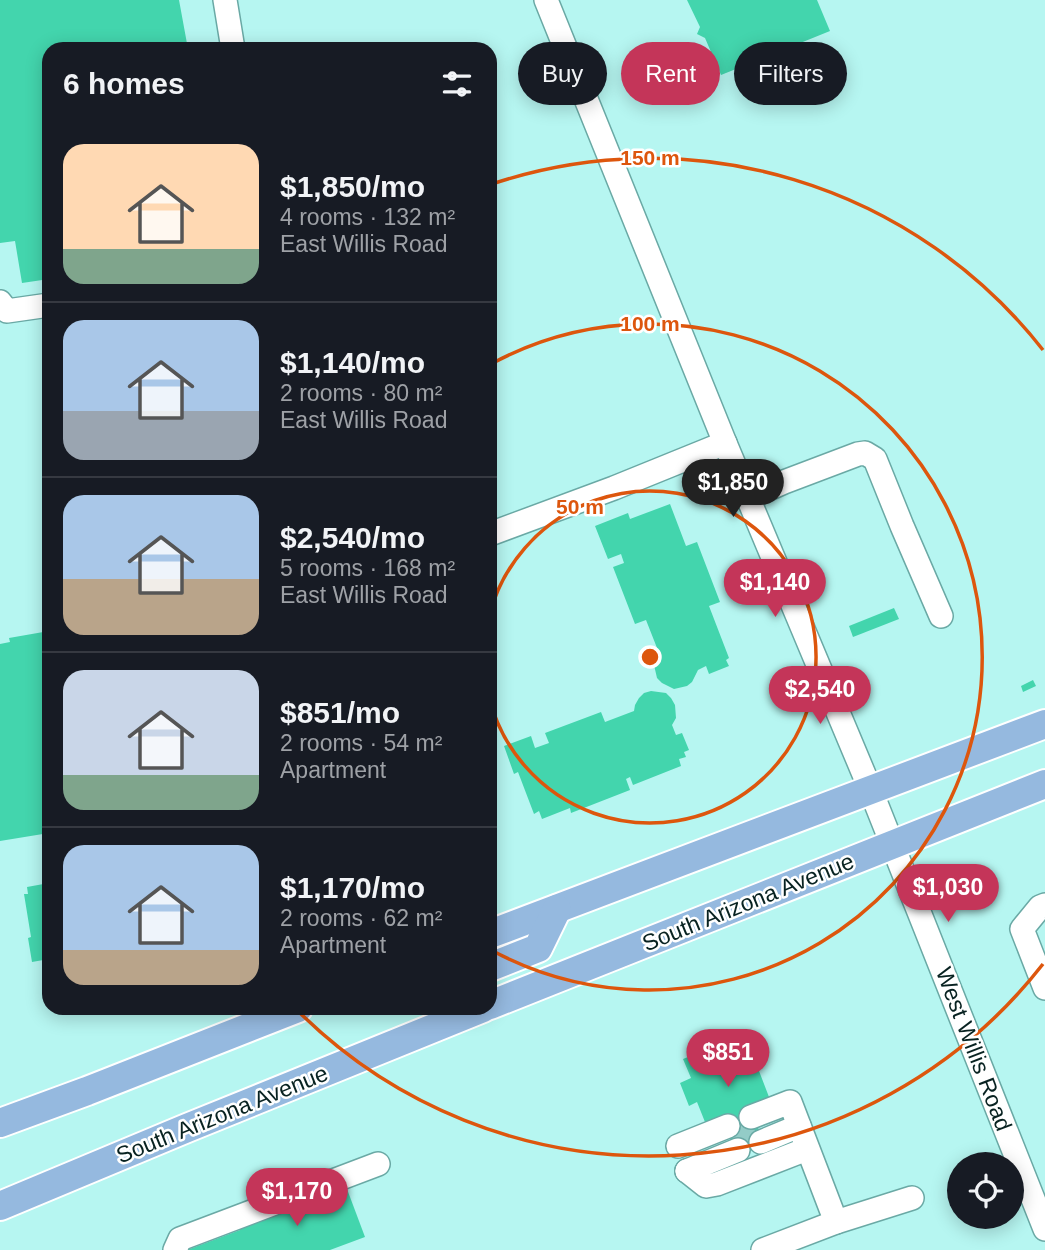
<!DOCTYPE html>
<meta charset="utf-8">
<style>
:root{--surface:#171b24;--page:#242831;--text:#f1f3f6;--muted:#9ea1a6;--line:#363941;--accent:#c43559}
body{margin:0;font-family:Helvetica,sans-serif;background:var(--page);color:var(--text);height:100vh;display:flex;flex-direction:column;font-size:26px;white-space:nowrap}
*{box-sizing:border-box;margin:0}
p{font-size:23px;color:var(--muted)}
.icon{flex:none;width:38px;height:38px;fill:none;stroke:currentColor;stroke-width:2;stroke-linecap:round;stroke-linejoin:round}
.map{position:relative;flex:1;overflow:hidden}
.sheet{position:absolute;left:42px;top:42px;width:455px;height:973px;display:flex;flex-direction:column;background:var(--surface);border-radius:21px;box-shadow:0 4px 18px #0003}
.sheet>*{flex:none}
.hud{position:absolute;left:518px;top:42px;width:422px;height:63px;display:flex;gap:14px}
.fabs{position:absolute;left:947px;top:1152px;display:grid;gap:14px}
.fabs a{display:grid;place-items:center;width:77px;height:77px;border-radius:50%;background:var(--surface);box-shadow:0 4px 18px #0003;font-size:35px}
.price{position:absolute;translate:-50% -60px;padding:0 16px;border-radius:24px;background:var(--accent);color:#fff;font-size:23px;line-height:46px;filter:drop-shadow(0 2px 4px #0008)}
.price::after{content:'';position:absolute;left:50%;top:42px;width:21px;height:16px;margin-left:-10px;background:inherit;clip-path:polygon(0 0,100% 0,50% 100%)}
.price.current{background:#222;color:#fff}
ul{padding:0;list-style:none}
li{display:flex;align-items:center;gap:21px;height:175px;padding:0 21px}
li+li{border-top:2px solid var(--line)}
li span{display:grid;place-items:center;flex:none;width:196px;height:140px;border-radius:21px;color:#555}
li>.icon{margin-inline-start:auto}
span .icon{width:84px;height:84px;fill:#fffc;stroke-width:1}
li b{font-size:30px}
h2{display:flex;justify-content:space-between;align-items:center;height:84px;padding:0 21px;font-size:30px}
.pill{padding:0 24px;border-radius:32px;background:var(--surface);box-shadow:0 4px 18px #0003;font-size:24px;line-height:63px}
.pill.current{background:var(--accent);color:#fff}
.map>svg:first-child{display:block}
.building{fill:#43d5ad}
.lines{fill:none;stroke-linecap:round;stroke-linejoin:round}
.minor-tunnel{stroke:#93ccc7;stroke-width:23;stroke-dasharray:23 11;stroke-linecap:butt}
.minor-casing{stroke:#6aa9a5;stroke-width:26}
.major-casing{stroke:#fff;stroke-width:32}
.minor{stroke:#fff;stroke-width:23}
.major{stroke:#95b9df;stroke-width:28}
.ring{fill:none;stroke:#dd560d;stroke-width:3.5}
.labels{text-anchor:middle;stroke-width:5;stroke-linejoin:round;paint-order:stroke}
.street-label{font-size:23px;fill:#082221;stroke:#fff}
.centre{fill:#dd560d;stroke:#fff;stroke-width:3.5}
.ring-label{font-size:21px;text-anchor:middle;font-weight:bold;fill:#dd560d;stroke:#fff;stroke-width:5;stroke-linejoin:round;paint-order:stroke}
</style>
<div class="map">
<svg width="1045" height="1250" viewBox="0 0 1045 1250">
<rect width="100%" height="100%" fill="#b6f6f1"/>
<g class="building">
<polygon points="0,0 179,0 188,49 49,49 49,279 22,283 15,241 0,243"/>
<polygon points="687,0 817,0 830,31 721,75 717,65 714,67 708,53 711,52 705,38 697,34 700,27"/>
<polygon points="670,504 686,546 697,542 720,602 709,606 729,658 726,660 729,666 709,674 706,666 698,670 692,682 687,686 674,689 662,683 657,678 654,665 659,653 646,620 635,624 613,567 624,563 621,554 608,559 595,526 628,513 630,519"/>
<polygon points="894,608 899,619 853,637 849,626"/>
<polygon points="49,631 49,833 0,841 0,644 10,642 9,638"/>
<polygon points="1033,680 1036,686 1023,692 1021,686"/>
<polygon points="651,691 666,693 671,698 675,705 676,718 672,725 676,735 682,733 689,750 684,752 686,757 679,759 681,766 633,785 630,777 626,779 630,790 571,813 570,808 542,819 539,811 534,814 518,772 514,774 504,746 531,736 535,748 549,743 545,733 601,712 605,722 634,711 635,705 639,698 644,693"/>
<polygon points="49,883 49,959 32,962 28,938 31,937 24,894 28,894 27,887"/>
<polygon points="741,1029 751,1031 755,1041 751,1050 769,1097 749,1105 765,1145 737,1156 721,1116 705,1122 697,1102 689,1106 680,1083 691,1078 683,1059 731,1040 735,1032"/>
<polygon points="347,1189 365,1237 330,1250 187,1250 240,1230 239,1226 291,1206 293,1210"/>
</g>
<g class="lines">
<polyline class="minor-tunnel" points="733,1138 756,1129"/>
<g class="minor-casing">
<g id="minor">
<polyline points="225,0 233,49"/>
<polyline points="546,0 725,443 871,791 1045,1229"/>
<polyline points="0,302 7,311 49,305"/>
<polyline points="748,498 784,482 858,454 865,453 875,459 902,526 941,616"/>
<polyline points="490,534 614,488 725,443"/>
<polyline points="1045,905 1040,907 1022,929 1045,988"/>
<polyline points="751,1117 790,1102 836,1222"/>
<polyline points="761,1142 799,1126"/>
<polyline points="678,1146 728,1126"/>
<polyline points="687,1171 706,1186 717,1184 807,1149"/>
<polyline points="687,1171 738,1150"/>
<polyline points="175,1250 180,1239 378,1164"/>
<polyline points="763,1250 836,1222 912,1198"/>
</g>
</g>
<g class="major-casing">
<g id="major">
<polyline points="490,934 1045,724"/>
<polyline points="490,967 538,948 557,909"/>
<polyline points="490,1005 1045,784"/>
<polyline points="0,1123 87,1091 298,1008"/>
<polyline points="0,1206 187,1128 483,1008"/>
</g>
</g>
<use href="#minor" class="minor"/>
<use href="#major" class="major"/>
</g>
<g class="ring">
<path d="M490 613A166 166 0 1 1 490 701"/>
<path d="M491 364A333 333 0 1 1 491 950"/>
<path d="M1043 964A499 499 0 0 1 297 1010M492 184A499 499 0 0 1 1043 350"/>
</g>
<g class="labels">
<g class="street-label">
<text transform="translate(748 902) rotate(-22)" y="8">South Arizona Avenue</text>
<text transform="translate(974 1049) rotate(69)" y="8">West Willis Road</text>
<text transform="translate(222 1114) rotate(-22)" y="8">South Arizona Avenue</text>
</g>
</g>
<circle cx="650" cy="657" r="10" class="centre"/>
<g class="ring-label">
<text x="650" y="165">150 m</text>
<text x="650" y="331">100 m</text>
<text x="580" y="514">50 m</text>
</g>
</svg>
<div class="fabs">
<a><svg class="icon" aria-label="locate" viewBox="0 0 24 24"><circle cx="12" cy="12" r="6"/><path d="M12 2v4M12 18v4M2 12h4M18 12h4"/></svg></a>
</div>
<b class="price current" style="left:733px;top:519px">$1,850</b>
<b class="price" style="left:775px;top:619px">$1,140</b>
<b class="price" style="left:820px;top:726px">$2,540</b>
<b class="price" style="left:948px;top:924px">$1,030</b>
<b class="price" style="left:728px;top:1089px">$851</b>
<b class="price" style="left:297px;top:1228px">$1,170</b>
<div class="hud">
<a class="pill">Buy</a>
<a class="pill current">Rent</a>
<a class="pill">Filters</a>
</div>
<section class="sheet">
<h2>6 homes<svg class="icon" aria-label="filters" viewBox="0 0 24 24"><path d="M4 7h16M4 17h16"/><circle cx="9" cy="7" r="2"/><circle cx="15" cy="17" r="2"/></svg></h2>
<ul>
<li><span style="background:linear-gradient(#ffd9b3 75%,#7fa58c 0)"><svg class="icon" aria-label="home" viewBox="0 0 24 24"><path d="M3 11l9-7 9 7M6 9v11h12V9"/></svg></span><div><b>$1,850/mo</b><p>4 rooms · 132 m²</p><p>East Willis Road</p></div></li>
<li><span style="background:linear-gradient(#a9c7e8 65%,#9aa5b1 0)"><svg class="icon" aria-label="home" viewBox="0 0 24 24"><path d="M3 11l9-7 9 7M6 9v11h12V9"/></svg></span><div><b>$1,140/mo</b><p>2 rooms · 80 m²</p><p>East Willis Road</p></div></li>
<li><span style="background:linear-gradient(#a9c7e8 60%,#b9a48a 0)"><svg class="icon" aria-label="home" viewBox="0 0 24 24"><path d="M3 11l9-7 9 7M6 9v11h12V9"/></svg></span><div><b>$2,540/mo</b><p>5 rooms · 168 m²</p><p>East Willis Road</p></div></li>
<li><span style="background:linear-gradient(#c9d6e8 75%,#7fa58c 0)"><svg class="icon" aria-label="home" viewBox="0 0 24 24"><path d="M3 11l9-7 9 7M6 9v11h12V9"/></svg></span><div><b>$851/mo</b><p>2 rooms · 54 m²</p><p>Apartment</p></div></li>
<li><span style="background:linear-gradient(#a9c7e8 75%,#b9a48a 0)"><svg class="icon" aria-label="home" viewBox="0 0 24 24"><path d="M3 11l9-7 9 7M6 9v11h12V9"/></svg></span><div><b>$1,170/mo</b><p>2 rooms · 62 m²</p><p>Apartment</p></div></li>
</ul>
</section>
</div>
